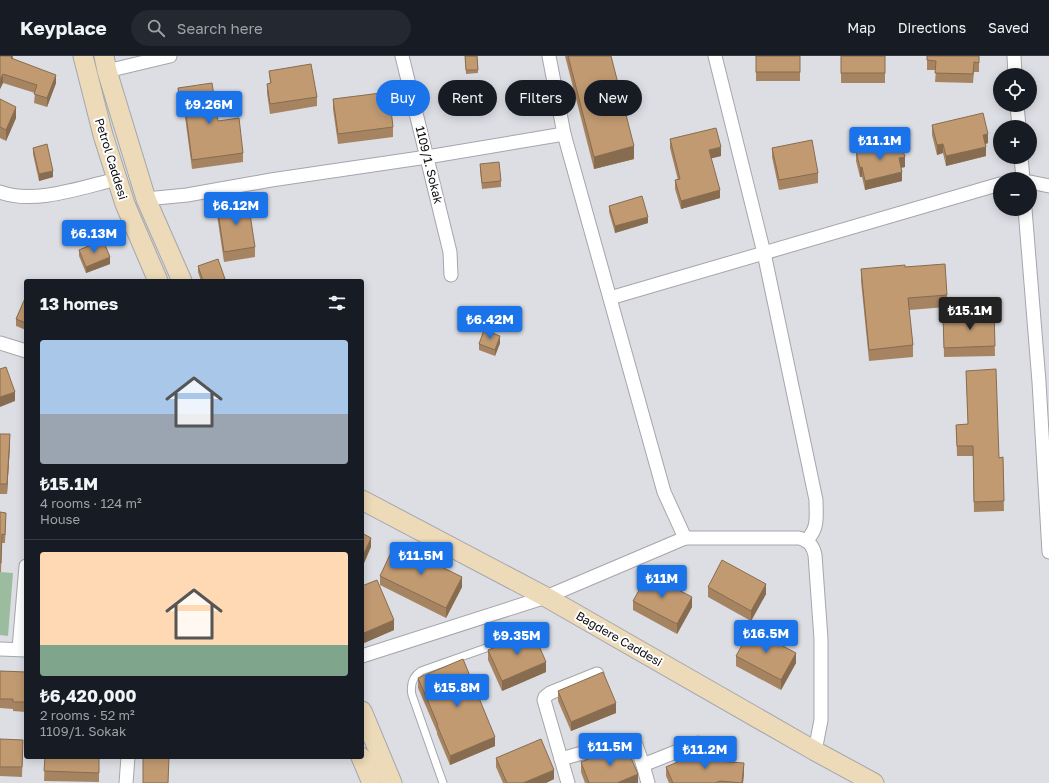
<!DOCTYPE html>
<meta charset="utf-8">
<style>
:root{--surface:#171b24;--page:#242831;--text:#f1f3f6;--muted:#9ea1a6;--line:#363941;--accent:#1a73e8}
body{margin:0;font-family:"Golos Text",sans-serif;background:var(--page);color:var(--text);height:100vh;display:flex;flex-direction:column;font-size:15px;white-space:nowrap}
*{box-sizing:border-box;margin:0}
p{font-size:13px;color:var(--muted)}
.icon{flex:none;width:22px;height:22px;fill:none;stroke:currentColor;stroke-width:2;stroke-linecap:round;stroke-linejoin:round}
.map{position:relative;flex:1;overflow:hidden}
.panel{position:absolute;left:24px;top:223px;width:340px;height:480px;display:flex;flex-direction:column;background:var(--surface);border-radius:4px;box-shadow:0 2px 10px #0003}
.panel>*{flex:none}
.top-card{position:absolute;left:376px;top:24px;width:380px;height:36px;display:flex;gap:8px}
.buttons{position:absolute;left:993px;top:12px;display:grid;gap:8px}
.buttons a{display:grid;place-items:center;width:44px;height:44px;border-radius:50%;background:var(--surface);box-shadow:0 2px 10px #0003;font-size:20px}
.price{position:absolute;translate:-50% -34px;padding:0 9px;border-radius:4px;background:var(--accent);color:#fff;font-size:13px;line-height:26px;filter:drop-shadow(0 1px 2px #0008)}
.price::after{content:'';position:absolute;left:50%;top:24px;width:12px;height:9px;margin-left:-6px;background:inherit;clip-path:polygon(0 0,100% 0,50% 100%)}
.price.current{background:#222;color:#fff}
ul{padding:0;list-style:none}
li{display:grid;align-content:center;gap:8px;height:212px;padding:0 16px}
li+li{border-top:1px solid var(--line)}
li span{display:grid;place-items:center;height:124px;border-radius:4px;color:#555}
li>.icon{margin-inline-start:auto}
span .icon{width:72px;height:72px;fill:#fffc;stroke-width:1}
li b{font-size:17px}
h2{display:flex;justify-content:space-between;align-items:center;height:48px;padding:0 16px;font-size:17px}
.tag{padding:0 14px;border-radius:18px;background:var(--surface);box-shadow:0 2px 10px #0003;font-size:14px;line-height:36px}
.tag.current{background:var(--accent);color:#fff}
header{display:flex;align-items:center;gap:24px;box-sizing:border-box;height:56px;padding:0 20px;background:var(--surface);border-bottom:1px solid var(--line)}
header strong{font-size:19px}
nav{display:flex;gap:22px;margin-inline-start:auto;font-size:14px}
.search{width:280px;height:36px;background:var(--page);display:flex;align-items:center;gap:10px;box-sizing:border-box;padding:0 14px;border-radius:22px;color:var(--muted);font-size:15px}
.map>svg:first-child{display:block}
.green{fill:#9cbca0}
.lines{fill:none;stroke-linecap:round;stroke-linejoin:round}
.service-casing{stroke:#a4a6ab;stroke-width:9}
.minor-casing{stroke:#a4a6ab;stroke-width:15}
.secondary-casing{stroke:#a4a6ab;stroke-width:21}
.service{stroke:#fff;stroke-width:7}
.minor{stroke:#fff;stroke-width:13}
.secondary{stroke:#ecdab8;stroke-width:19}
.wall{fill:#a68461}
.shaded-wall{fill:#876c4f}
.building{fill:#c19a71;stroke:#876c4f}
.labels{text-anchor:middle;stroke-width:4;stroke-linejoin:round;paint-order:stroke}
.street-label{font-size:12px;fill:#0e0e10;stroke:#fff}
</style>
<header>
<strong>Keyplace</strong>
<div class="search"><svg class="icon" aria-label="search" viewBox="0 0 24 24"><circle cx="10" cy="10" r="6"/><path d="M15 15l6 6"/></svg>Search here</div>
<nav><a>Map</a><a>Directions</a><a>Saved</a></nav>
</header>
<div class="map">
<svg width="1049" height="727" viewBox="0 0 1049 727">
<rect width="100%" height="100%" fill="#dcdee3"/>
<polygon class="green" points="0,516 13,517 8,580 0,579"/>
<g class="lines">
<g class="service-casing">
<path id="service" d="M443 727 412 639C410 629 412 621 421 615L517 581"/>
</g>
<g class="minor-casing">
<g id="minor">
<polyline points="402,0 450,196 451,219"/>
<polyline points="549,0 564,78 664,436 685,482"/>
<path d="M715 0 764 197 816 444C816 461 819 472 806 485"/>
<polyline points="1014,0 1015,19"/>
<polyline points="107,15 170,0"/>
<polyline points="1017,49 1019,71"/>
<polyline points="1021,101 1023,123"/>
<polyline points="1030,126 1049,130"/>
<path d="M0 136C34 149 83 131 117 123"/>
<polyline points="146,143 187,139 271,124 427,101 564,78"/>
<polyline points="1025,153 1039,326 1049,496"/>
<polyline points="610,242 1000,128"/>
<polyline points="0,287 26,295"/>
<polyline points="0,593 26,594"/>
<polyline points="19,593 26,510"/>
<path d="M362 600 546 541 685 482H799C808 484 813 489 815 499L821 583V664L815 695"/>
<polyline points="561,703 624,685 631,686 636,689 643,709 648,727"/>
<polyline points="643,709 698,687"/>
<polyline points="126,727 128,701"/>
<polyline points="568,727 544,644 545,641 550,637 597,618"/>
</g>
</g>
<g class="secondary-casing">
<g id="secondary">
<polyline points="83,0 103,79 125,148 158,225"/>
<polyline points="104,0 107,15 146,143 182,225"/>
<polyline points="362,444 546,541 815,695 874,727"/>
<polyline points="362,655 392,727"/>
<polyline points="361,701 372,727"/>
</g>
</g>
<use href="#service" class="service"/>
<use href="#minor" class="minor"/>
<use href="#secondary" class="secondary"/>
</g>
<g class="wall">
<polygon points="0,0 13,0 13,3 56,27 47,51 34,47 35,37 3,27 0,33"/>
<polygon points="465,0 477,0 478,17 466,18"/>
<polygon points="565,0 611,0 634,103 594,113"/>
<rect x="756" y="0" width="44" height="25"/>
<rect x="841" y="0" width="44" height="27"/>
<polygon points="927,0 979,0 979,16 974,16 973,27 935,26 936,14 927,14"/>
<polygon points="269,15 317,41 317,50 270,58 267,37 267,28 270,27"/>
<polygon points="178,32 218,65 243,97 243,106 192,113 185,61 181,61 178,41"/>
<polygon points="0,43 16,62 6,85 0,82"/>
<polygon points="333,43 393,71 393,81 338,88 333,53"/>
<polygon points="932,69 988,87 985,88 986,100 946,110 943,97 937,99 932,79"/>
<polygon points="670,83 721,100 711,102 720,142 681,153 675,133 675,124 678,124 670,92"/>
<polygon points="33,92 53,121 39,125 33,98"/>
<polygon points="772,92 818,117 818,127 779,134 772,101"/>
<polygon points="896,92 905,111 901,112 902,125 865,134 862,121 860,121 856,105 856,95"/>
<polygon points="480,108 501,125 501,131 482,133 480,114"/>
<polygon points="217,150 255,191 255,201 224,206 217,159"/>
<polygon points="609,150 648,167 615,177 609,156"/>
<polygon points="79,194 110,208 86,217 79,200"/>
<polygon points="198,210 225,225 201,225 198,216"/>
<polygon points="905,211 947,239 947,251 909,254 913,289 913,301 869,305 861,225 861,213"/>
<polygon points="26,240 26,274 16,270 16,263"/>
<polygon points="994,256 995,300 944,301 943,261 974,260"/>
<polygon points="500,287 495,300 479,294 479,288"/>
<polygon points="966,315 999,402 1003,401 1004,455 974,456 973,400 957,400 956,369 968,368"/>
<polygon points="0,378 10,388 7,438 0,438"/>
<polygon points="0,456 6,465 5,487 2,487 1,516 0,516"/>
<polygon points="380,520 462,531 446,562 380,529"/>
<polygon points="362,530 394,574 364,587 362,581"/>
<polygon points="708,531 766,538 751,565 708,541"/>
<polygon points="633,545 692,551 677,578 633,554"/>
<polygon points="488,594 546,616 502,635 488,604"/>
<polygon points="736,600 796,607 781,634 736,610"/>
<polygon points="0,615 26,616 26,656 13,655 13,653 0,652"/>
<polygon points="418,622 495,690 450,709 437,678 437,676 418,632"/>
<polygon points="558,635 616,657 571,675 558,645"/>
<polygon points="0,683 23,693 22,721 0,720"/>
<polygon points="45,701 99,701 99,726 44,725"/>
<polygon points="496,702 554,723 546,727 503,727 496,711"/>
<polygon points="716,705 744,716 743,727 669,727 666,720 666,711"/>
<polygon points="581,706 638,727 585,727 581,716"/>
</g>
<g class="shaded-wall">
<polygon points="3,18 3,27 0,33 0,24"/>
<polygon points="56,19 56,27 47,51 47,42"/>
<polygon points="16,51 16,62 6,85 6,74"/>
<polygon points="988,78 988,87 983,89 983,79"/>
<polygon points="943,88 943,97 937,99 937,89"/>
<polygon points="634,90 634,103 594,113 594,101"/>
<polygon points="721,91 721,100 709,103 709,94"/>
<polygon points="986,91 986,100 946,110 946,100"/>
<polygon points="905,101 905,111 899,112 899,102"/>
<polygon points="862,111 862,121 860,121 860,112"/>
<polygon points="53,115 53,121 39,125 39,118"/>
<polygon points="902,116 902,125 865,134 865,125"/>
<polygon points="720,134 720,142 681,153 681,145"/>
<polygon points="648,161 648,167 615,177 615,170"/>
<polygon points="110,201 110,208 86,217 86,211"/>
<polygon points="225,223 225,225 218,225"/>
<polygon points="500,280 500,287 495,300 495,294"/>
<polygon points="15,336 15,345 0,351 0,341"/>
<polygon points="10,378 10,388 7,438 7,428"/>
<polygon points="371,482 371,491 362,512 362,502"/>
<polygon points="462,521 462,531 446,562 446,552"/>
<polygon points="766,528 766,538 751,565 751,555"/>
<polygon points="692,541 692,551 677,578 677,568"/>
<polygon points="394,564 394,574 364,587 364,577"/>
<polygon points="796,597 796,607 781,634 781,624"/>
<polygon points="546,606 546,616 502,635 502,625"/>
<polygon points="616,647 616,657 571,675 571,666"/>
<polygon points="495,681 495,690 450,709 450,700"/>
<polygon points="744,707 744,716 743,727 742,727"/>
<polygon points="554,714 554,723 546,727 523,727"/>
<polygon points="638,718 638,727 617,727"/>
</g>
<g class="building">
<polygon points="0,0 12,0 11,2 56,19 47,42 34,38 37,29 3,18 0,24"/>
<polygon points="465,0 477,0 478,14 466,14"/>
<polygon points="568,0 611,0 634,90 594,101"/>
<rect x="756" y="0" width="44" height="16"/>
<rect x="841" y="0" width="44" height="17"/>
<polygon points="927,0 979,0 979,7 974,6 973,18 935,17 936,5 927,4"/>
<polygon points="311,8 317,41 270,48 267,28 271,27 269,15"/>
<polygon points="212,27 218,65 239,62 243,97 192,104 185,52 181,53 178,32"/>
<polygon points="389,36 393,71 338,78 333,43"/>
<polygon points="0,43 16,51 6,74 0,71"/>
<polygon points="983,57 988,78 983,79 986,91 946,100 943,88 937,89 932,69"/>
<polygon points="716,72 721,91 709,94 720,134 681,145 675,124 680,123 670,83"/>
<polygon points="812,84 818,117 779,124 772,92"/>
<polygon points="895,86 896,92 902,91 905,101 899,102 902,116 865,125 862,111 860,112 856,95"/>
<polygon points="47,88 53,115 39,118 33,92"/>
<polygon points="499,106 501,125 482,127 480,108"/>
<polygon points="642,140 648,161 615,170 609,150"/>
<polygon points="248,145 255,191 224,196 217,150"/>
<polygon points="103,184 110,201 86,211 79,194"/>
<polygon points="218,203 225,223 218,225 203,225 198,210"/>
<polygon points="945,208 947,239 908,242 913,289 869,294 861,213 905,209 905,211"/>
<polygon points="26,240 26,267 16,263"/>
<polygon points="994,256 995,290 944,292 943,261 974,260 974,257"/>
<polygon points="484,274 500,280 495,294 479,288"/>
<polygon points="6,311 15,336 0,341 0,313"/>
<polygon points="996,313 999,402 1003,401 1004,445 974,446 973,390 957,390 956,369 968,368 966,315"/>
<polygon points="0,378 10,378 7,428 0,428"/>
<polygon points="0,456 6,457 5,479 2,478 1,507 0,507"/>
<polygon points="362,477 371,482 362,502"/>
<polygon points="395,488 462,521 446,552 380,520"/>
<polygon points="722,504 766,528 751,555 708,531"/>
<polygon points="648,518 692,541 677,568 633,545"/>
<polygon points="377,524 394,564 364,577 362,571 362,530"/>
<polygon points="751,573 796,597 781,624 736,600"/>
<polygon points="533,576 546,606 502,625 488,594"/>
<polygon points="463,603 495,681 450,700 437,669 438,669 418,622"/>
<polygon points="0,615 26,616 26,646 13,646 13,643 0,643"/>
<polygon points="603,616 616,647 571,666 558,635"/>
<polygon points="0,683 23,684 22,711 0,711"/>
<polygon points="541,683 554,714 523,727 507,727 496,702"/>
<polygon points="625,688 638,718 617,727 589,727 581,706"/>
<polygon points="710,692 716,705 744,707 742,727 720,725 715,727 673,727 666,711"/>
<polygon points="45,701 99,701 99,717 44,715"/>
<polygon points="143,701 169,701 168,727 143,727"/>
</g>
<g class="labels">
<g class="street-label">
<text transform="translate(111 103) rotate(73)" y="4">Petrol Caddesi</text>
<text transform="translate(429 109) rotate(76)" y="4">1109/1. Sokak</text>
<text transform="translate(619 583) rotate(30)" y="4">Bağdere Caddesi</text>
</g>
</g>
</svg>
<div class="buttons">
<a><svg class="icon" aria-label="locate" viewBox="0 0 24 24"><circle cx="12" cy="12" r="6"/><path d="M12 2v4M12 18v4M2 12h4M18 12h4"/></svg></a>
<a>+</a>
<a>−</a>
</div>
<b class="price" style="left:209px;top:69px">₺9.26M</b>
<b class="price" style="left:880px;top:105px">₺11.1M</b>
<b class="price" style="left:236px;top:170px">₺6.12M</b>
<b class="price" style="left:94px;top:198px">₺6.13M</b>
<b class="price current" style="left:970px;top:275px">₺15.1M</b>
<b class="price" style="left:490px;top:284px">₺6.42M</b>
<b class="price" style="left:421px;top:520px">₺11.5M</b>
<b class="price" style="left:662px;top:543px">₺11M</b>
<b class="price" style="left:766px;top:598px">₺16.5M</b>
<b class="price" style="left:517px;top:600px">₺9.35M</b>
<b class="price" style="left:457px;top:652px">₺15.8M</b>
<b class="price" style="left:610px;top:711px">₺11.5M</b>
<b class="price" style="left:705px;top:714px">₺11.2M</b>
<div class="top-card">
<a class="tag current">Buy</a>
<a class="tag">Rent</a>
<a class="tag">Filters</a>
<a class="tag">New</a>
</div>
<section class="panel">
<h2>13 homes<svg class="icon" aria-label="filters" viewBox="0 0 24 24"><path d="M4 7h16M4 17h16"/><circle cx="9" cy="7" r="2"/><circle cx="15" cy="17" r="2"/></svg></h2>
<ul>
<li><span style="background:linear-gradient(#a9c7e8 60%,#9aa5b1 0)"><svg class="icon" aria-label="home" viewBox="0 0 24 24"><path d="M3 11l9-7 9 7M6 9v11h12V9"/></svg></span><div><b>₺15.1M</b><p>4 rooms · 124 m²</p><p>House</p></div></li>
<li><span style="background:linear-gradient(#ffd9b3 75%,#7fa58c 0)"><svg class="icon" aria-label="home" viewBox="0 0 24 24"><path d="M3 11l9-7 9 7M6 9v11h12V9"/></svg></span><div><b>₺6,420,000</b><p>2 rooms · 52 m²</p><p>1109/1. Sokak</p></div></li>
</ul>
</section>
</div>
